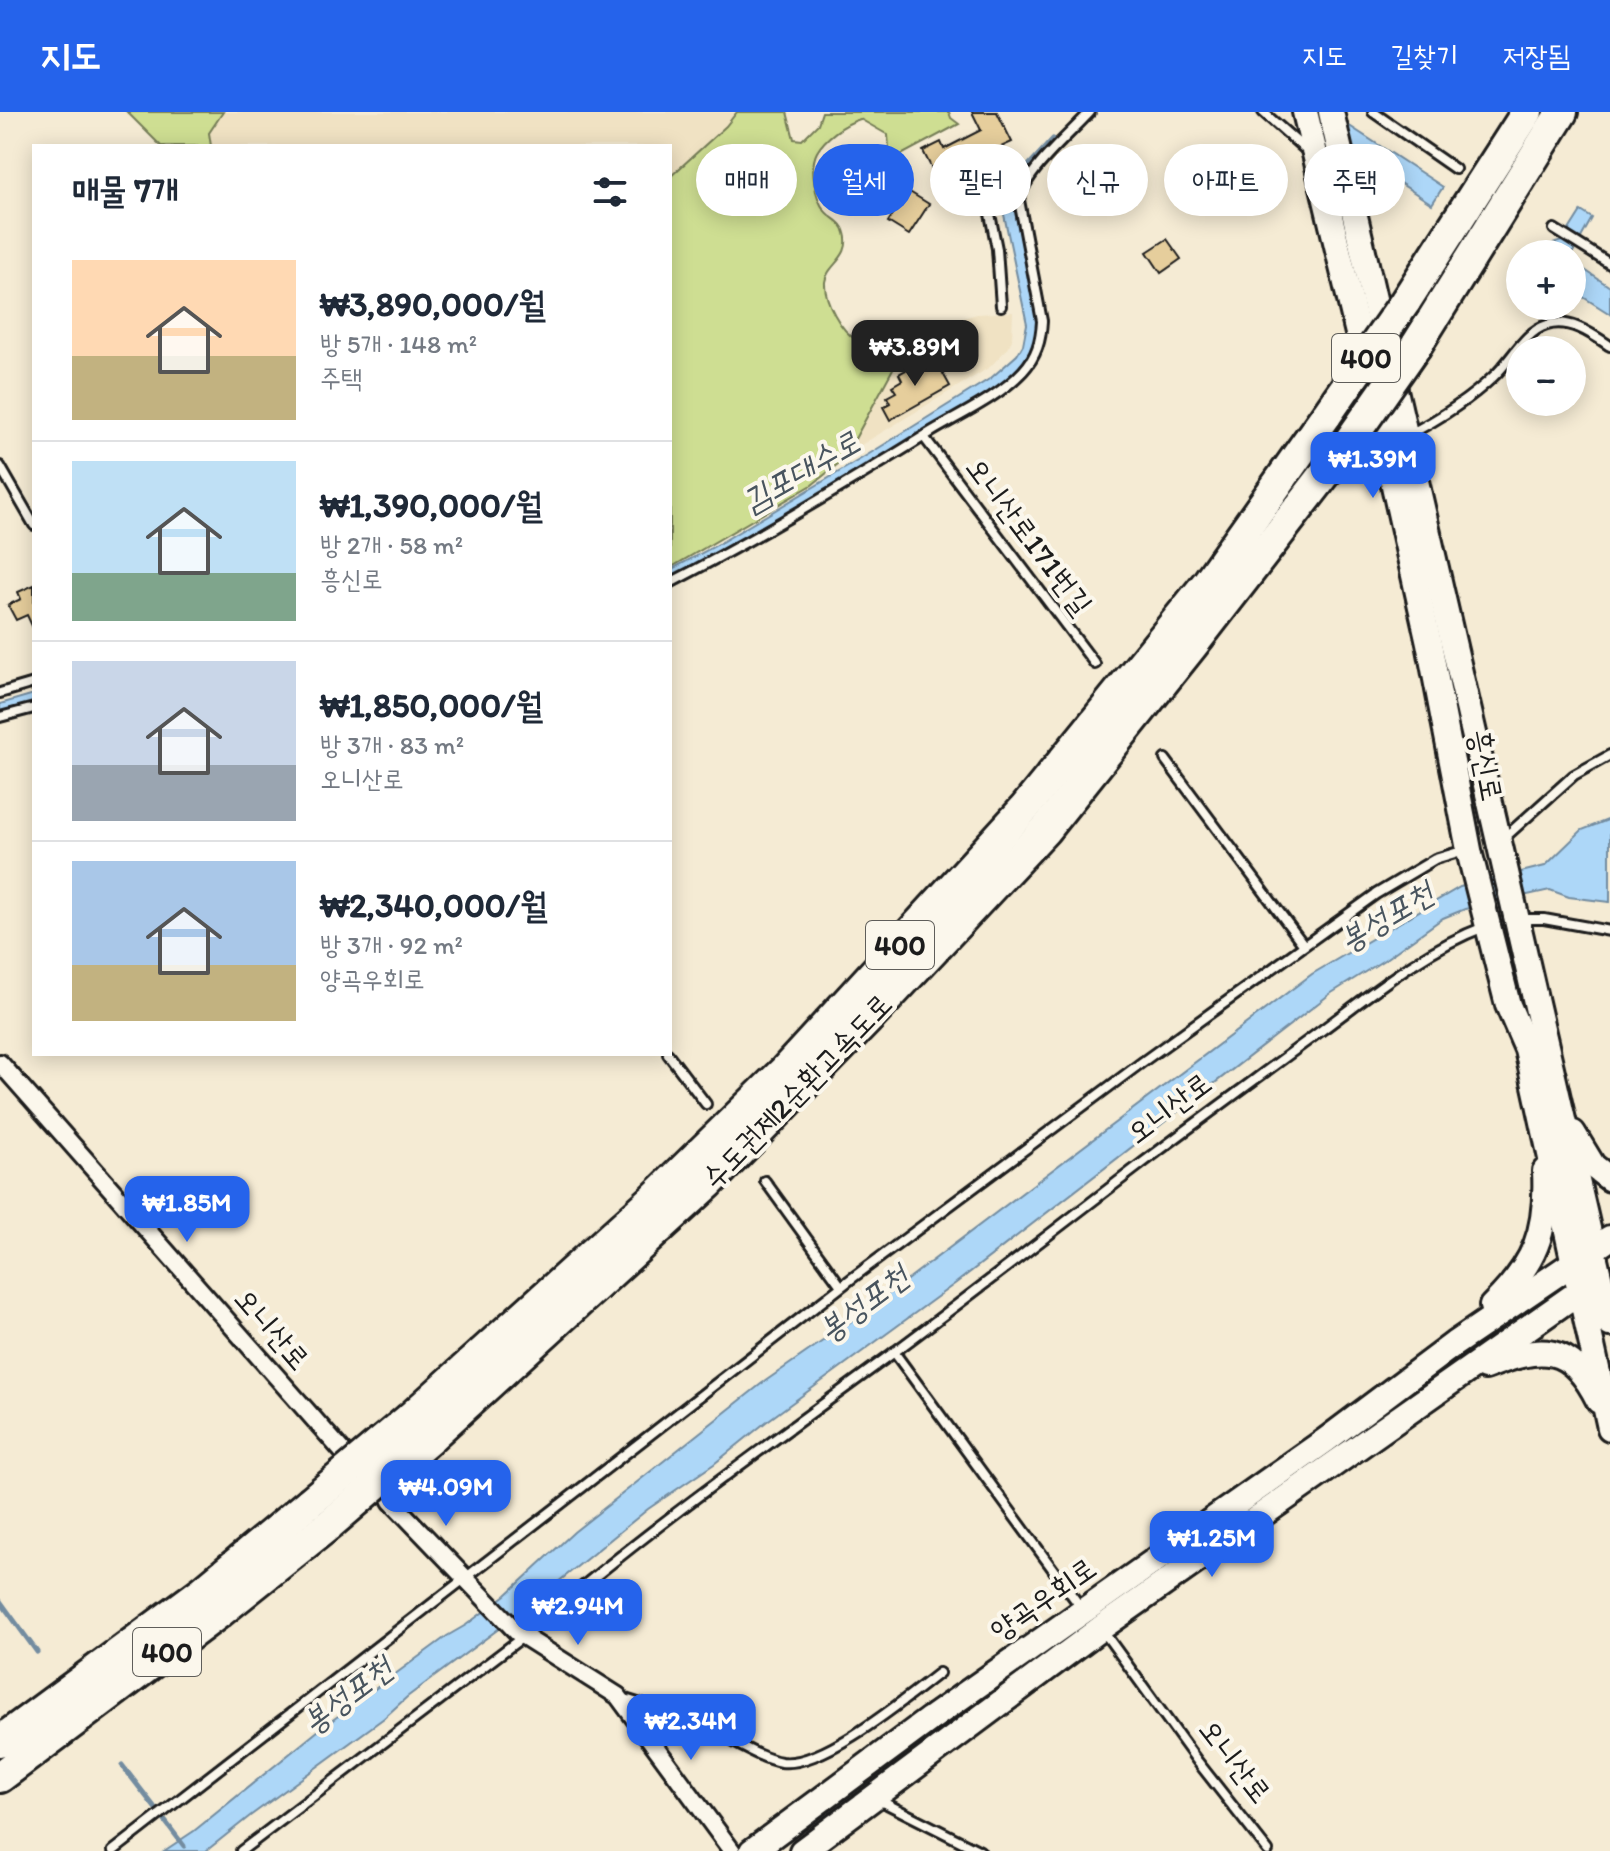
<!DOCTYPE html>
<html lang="ko">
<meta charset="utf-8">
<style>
:root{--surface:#fff;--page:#f2f2f3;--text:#1f2937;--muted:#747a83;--line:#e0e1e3;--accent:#2563eb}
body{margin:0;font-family:Itim,"Poor Story",sans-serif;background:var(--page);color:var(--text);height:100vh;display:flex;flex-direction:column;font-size:30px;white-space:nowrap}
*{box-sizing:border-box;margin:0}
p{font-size:26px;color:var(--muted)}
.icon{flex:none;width:44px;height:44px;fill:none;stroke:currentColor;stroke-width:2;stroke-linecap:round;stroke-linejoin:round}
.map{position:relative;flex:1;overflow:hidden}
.drawer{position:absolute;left:32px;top:32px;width:640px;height:912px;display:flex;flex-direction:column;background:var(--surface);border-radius:0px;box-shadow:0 4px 20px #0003}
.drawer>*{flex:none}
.top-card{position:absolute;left:696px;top:32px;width:760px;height:72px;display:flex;gap:16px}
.tools{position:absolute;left:1506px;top:128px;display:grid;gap:16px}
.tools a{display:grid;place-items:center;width:80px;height:80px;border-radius:50%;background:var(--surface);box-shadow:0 4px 20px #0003;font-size:40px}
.price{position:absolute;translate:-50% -68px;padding:0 18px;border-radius:16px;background:var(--accent);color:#fff;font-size:26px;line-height:52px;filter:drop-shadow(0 2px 4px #0008)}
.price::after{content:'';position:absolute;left:50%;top:48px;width:24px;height:18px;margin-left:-12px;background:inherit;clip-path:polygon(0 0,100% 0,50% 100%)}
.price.current{background:#222;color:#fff}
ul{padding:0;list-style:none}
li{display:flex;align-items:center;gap:24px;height:200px;padding:0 40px}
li+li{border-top:2px solid var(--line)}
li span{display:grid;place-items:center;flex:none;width:224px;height:160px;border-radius:0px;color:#555}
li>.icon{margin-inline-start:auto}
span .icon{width:96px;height:96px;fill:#fffc;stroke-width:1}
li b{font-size:34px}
h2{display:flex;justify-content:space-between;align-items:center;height:96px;padding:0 40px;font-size:34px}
.tag{padding:0 28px;border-radius:36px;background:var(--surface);box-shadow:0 4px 20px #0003;font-size:28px;line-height:72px}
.tag.current{background:var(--accent);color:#fff}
header{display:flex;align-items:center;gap:48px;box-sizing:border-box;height:112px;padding:0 40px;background:var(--accent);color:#fff}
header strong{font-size:38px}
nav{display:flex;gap:44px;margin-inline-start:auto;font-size:28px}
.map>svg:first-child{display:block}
.built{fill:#f0e2c3}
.green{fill:#cede92;stroke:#757d57;stroke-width:2}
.water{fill:#add7f8;stroke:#738ca0;stroke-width:2}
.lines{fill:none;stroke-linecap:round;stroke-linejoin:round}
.stream{stroke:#738ca0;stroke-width:5}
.building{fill:#e6ce9c;stroke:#1c1c1c;stroke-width:2}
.service-casing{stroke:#1c1c1c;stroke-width:14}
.minor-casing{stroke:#1c1c1c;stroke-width:22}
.secondary-casing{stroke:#1c1c1c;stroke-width:30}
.motorway-casing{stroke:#1c1c1c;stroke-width:36}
.service{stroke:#fbf7ec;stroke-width:8}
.minor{stroke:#fbf7ec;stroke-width:16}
.secondary{stroke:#fbf7ec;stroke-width:24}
.motorway{stroke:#fbf7ec;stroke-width:30}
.motorway-bridge-casing{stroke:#1c1c1c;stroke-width:36;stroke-linecap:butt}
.motorway-bridge{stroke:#fbf7ec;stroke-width:30}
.labels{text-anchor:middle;stroke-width:8;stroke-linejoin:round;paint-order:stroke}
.shield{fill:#fbf7ec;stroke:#5f5e5a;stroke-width:2}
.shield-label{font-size:28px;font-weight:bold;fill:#1c1c1c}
.street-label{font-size:30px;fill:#1c1c1c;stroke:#fbf7ec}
.water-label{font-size:32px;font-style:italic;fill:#48545e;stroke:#fbf7ec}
</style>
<header>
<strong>지도</strong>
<nav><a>지도</a><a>길찾기</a><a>저장됨</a></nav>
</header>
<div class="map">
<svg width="1610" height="1739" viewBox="0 0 1610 1739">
<rect width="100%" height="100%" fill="#f5ebd4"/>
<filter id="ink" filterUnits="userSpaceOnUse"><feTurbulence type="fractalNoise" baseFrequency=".0125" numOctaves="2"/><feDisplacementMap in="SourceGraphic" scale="16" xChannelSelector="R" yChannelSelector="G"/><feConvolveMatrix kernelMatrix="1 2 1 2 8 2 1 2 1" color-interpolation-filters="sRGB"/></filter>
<g filter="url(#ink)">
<g class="built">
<polygon points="223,0 737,0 727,14 670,65 670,34 211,34 209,21"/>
<polygon points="1013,200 1012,228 1007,237 990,255 856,336 851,334 895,254 881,230 977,202"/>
</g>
<g class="green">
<polygon points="127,0 223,0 209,21 211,34 161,34"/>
<path d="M737 0H787L794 27 802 28 818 12 822 0H949L951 6 959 12 890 49 888 23 860 7C844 12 825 26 817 40 809 55 815 87 825 99 831 107 843 110 845 121 852 146 827 152 825 170 824 188 841 220 857 228 865 232 873 231 881 230L895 253 844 347 812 373 670 456V65L726 14Z"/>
</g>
<g class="water">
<polygon points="1291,0 1328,0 1443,75 1432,92"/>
<polygon points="1013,91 1034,185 1037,213 1035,233 1017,261 984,284 846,367 670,467 670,458 715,434 869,342 991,266 1017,243 1023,233 1027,212 1002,93"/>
<polygon points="1581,99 1592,106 1572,142 1540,142 1546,134 1562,129"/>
<polygon points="1572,144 1573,150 1610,175 1610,202 1572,178"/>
<polygon points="34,582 34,591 0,601 0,592"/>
<polygon points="1610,707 1610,790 1569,785 1550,778 1465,797 1443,806 1384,848 1330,882 956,1171 766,1310 714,1352 648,1397 520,1501 407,1585 384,1606 250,1704 206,1739 164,1739 194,1719 319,1618 447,1524 466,1513 506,1483 574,1420 761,1272 863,1201 1312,862 1460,775 1545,754 1582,718"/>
</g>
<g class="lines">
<g class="stream">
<polyline points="1009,75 1053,27"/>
<polyline points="0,1489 37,1540"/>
<polyline points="122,1653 156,1697"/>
<polyline points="165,1709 184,1734"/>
</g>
</g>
<g class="building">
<polygon points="972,0 997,0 1012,30 936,65 923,39 941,30 944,37 981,18"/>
<polygon points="908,79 929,92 909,123 888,110"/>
<polygon points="1167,127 1181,147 1161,161 1147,140"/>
<polygon points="927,246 934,259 940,256 950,274 890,308 883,295 890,291 887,285 896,280 892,274 902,268 899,262"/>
<polygon points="34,473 34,518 27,503 16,508 8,493 21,487 18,480"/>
</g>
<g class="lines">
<g class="service-casing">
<g id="service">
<polyline points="1263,0 1307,39"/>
<polyline points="1373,0 1455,57"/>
<polyline points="1554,117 1610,152"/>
<path d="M1001 194 997 137 988 92C995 79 1007 81 1021 80"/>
<path d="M1408 323C1439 307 1469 288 1494 264 1511 249 1525 219 1547 213 1570 206 1592 222 1610 234"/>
<polyline points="924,325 1095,552"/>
<polyline points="0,354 34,413"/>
<path d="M670 471C759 425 846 373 931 320 961 302 999 285 1023 259 1037 244 1041 228 1042 209L1019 88C1026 59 1069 23 1090 0"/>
<polyline points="0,581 34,571"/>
<polyline points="0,605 34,596"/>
<polyline points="1165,647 1303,832"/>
<polyline points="1503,727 1574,663 1610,643"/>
<polyline points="1518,807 1544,807 1610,819"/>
<polyline points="668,942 706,992"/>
<polyline points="765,1069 841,1174"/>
<polyline points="894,1240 1082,1497"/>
<polyline points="1103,1519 1198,1650 1268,1739"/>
<path d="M622 1586C656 1596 688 1608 720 1623 739 1632 760 1646 781 1650 823 1656 906 1586 939 1561"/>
<polyline points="877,1687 980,1739"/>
<polyline points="113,1739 851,1167 1141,951 1376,782 1435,747 1465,738"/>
<path d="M241 1739 524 1524C641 1422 768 1333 893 1241 975 1180 1056 1117 1137 1055 1198 1009 1260 964 1322 918 1372 881 1425 837 1484 815"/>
</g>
</g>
<g class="minor-casing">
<g id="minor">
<polyline points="0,951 343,1340"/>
<polyline points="391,1389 517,1520 618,1584 732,1739"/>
</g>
</g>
<g class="secondary-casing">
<g id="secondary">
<polyline points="1305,0 1389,351 1429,531 1470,743 1508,893 1527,937 1610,1316"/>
<polyline points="1331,0 1610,1212"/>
<polyline points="1573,1021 1593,1054 1610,1067"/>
<path d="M1492 1194C1535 1152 1548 1120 1545 1059"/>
<path d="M1485 1255C1541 1233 1570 1230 1599 1289"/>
<polyline points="752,1739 930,1607 1326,1328 1454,1232 1610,1126"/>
<polyline points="802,1739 1101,1516 1593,1170"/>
</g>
</g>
<g class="motorway-casing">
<g id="motorway">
<polyline points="1405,190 1527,0"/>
<polyline points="1416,234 1562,0"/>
<polyline points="410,1306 653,1087 785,958 1024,697 1208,470 1327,302"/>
<polyline points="431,1325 708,1072 872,903 1045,718 1192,534 1339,344"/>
<polyline points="0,1629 203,1479 310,1390"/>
<polyline points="0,1665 220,1500 330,1412"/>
</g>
</g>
<use href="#service" class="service"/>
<use href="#minor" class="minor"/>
<use href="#secondary" class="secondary"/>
<use href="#motorway" class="motorway"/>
<g class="motorway-bridge-casing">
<g id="motorway-bridge">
<polyline points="1327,302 1405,190"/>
<polyline points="1339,344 1416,234"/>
<polyline points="310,1390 410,1306"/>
<polyline points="330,1412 431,1325"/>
</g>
</g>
<use href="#motorway-bridge" class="motorway-bridge"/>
</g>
</g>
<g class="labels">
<g class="shield">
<rect x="1332" y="222" width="68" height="48" rx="6"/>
<rect x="866" y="809" width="68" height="48" rx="6"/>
<rect x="133" y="1516" width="68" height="48" rx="6"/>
</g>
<g class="shield-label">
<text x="1366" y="256">400</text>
<text x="900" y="843">400</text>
<text x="167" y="1550">400</text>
</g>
<g class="street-label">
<text transform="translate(1029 424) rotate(53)" y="10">오니산로171번길</text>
<text transform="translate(1486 653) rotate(79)" y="10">흥신로</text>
<text transform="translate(797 979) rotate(-46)" y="10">수도권제2순환고속도로</text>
<text transform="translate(1169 996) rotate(-37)" y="10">오니산로</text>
<text transform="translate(272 1217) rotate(49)" y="10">오니산로</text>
<text transform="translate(1043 1487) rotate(-35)" y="10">양곡우회로</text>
<text transform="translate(1235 1649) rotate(52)" y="10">오니산로</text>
</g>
<g class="water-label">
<text transform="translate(801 359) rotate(-30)" y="11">김포대수로</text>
<text transform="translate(1386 804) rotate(-31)" y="11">봉성포천</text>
<text transform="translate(863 1191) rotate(-37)" y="11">봉성포천</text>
<text transform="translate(347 1583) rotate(-37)" y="11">봉성포천</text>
</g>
</g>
</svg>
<div class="tools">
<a>+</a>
<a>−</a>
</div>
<b class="price current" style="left:915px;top:276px">₩3.89M</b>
<b class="price" style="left:1373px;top:388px">₩1.39M</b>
<b class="price" style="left:187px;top:1132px">₩1.85M</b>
<b class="price" style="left:446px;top:1416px">₩4.09M</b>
<b class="price" style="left:1212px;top:1467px">₩1.25M</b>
<b class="price" style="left:578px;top:1535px">₩2.94M</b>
<b class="price" style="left:691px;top:1650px">₩2.34M</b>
<div class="top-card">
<a class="tag">매매</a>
<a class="tag current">월세</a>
<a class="tag">필터</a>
<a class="tag">신규</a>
<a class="tag">아파트</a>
<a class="tag">주택</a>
</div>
<section class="drawer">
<h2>매물 7개<svg class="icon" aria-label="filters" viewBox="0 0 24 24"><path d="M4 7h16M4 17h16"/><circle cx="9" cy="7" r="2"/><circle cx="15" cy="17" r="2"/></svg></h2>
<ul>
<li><span style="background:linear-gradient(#ffd9b3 60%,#c2b280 0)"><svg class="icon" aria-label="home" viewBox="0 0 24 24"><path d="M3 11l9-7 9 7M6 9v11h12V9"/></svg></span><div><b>₩3,890,000/월</b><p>방 5개 · 148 m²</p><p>주택</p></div></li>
<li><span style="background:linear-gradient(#bfe0f5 70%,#7fa58c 0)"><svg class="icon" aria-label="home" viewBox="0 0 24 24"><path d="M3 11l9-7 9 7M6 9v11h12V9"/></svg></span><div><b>₩1,390,000/월</b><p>방 2개 · 58 m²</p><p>흥신로</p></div></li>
<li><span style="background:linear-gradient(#c9d6e8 65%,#9aa5b1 0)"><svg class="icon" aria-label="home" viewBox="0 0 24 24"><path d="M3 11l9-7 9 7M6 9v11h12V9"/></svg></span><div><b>₩1,850,000/월</b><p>방 3개 · 83 m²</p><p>오니산로</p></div></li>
<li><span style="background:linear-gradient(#a9c7e8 65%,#c2b280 0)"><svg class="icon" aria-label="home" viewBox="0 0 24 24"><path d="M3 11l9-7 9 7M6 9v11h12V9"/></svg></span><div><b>₩2,340,000/월</b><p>방 3개 · 92 m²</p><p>양곡우회로</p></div></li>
</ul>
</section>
</div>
